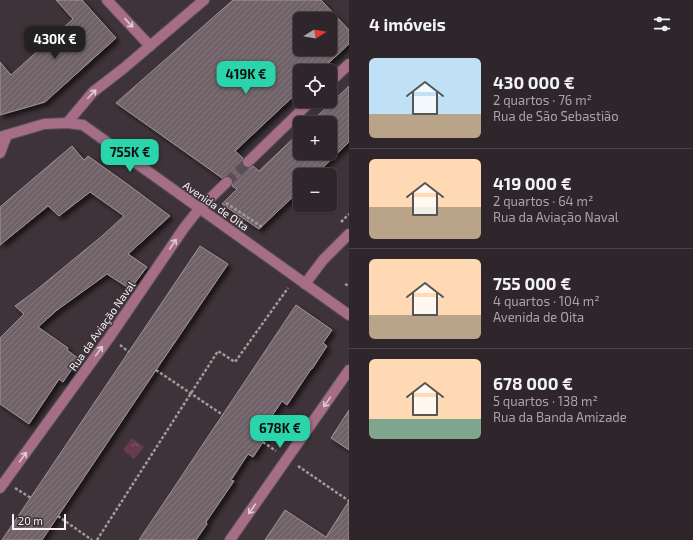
<!DOCTYPE html>
<html lang="pt">
<meta charset="utf-8">
<style>
:root{--surface:#2e262a;--page:#362e32;--text:#f1f3f6;--muted:#a7a5a8;--line:#494347;--accent:#2bd5ac}
body{margin:0;font-family:"Exo 2",sans-serif;background:var(--page);color:var(--text);height:100vh;display:flex;flex-direction:column;font-size:15px;white-space:nowrap}
*{box-sizing:border-box;margin:0}
p{font-size:13px;color:var(--muted)}
.icon{flex:none;width:22px;height:22px;fill:none;stroke:currentColor;stroke-width:2;stroke-linecap:round;stroke-linejoin:round}
.map{position:relative;flex:1;overflow:hidden}
.sheet{display:flex;flex-direction:column;background:var(--surface);width:344px}
.sheet>*{flex:none}
.needle{width:26px;rotate:79deg}
.buttons{position:absolute;left:293px;top:12px;display:grid;gap:8px}
.buttons a{display:grid;place-items:center;width:44px;height:44px;border-radius:6px;background:var(--surface);box-shadow:0 1px 3px #0004,0 0 0 1px var(--line);font-size:20px}
.scale{position:absolute;left:12px;bottom:10px;width:54px;box-sizing:border-box;padding-left:4px;border:2px solid #faf2f5;border-top:0;font-size:11px;line-height:14px;white-space:nowrap;color:#faf2f5;-webkit-text-stroke:3px #3e3338;paint-order:stroke}
.price{position:absolute;translate:-50% -34px;padding:0 9px;border-radius:8px;background:var(--accent);color:#111;font-size:13px;line-height:26px;filter:drop-shadow(0 1px 2px #0008)}
.price::after{content:'';position:absolute;left:50%;top:24px;width:12px;height:9px;margin-left:-6px;background:inherit;clip-path:polygon(0 0,100% 0,50% 100%)}
.price.active{background:#222;color:#fff}
ul{padding:0;list-style:none}
li{display:flex;align-items:center;gap:12px;height:100px;padding:0 20px}
li+li{border-top:1px solid var(--line)}
li span{display:grid;place-items:center;flex:none;width:112px;height:80px;border-radius:6px;color:#555}
li>.icon{margin-inline-start:auto}
span .icon{width:48px;height:48px;fill:#fffc;stroke-width:1}
li b{font-size:17px}
h2{display:flex;justify-content:space-between;align-items:center;height:48px;padding:0 20px;font-size:17px}
main{display:flex;flex:1;min-height:0}
.map>svg:first-child{display:block}
.park{fill:url(#park-crowns)}
.building{fill:url(#building-hatch);stroke:#a19398;fill-rule:evenodd;filter:url(#shadow)}
.lines{fill:none;stroke-linecap:round;stroke-linejoin:round}
.minor-tunnel{stroke:#5a5054;stroke-width:10;stroke-dasharray:10 5;stroke-linecap:butt}
.minor-casing{stroke:#5c5256;stroke-width:12}
.path{stroke:#a2999d;stroke-width:2.5;stroke-dasharray:3 2;stroke-linecap:butt}
.minor{stroke:#a56d86;stroke-width:10}
.oneway{stroke:#e0cad4}
.labels{text-anchor:middle;stroke-width:3;stroke-linejoin:round;paint-order:stroke}
.street-label{font-size:11px;fill:#faf2f5;stroke:#3e3338}
</style>
<main>
<div class="map">
<svg width="349" height="540" viewBox="0 0 349 540">
<defs>
<pattern id="park-crowns" width="20" height="18" patternUnits="userSpaceOnUse"><rect width="20" height="18" fill="#673a4f"/><path d="M2 6a3 3 0 1 1 6 0M12 15a3 3 0 1 1 6 0" fill="none" stroke="#7e5769"/></pattern>
<pattern id="building-hatch" width="6" height="6" patternUnits="userSpaceOnUse"><rect width="6" height="6" fill="#6f6267"/><path d="M-1 1l2-2M0 6l6-6M5 7l2-2" fill="none" stroke="#84797d"/></pattern>
<filter id="shadow"><feDropShadow dx="3.5" dy="3.5" stdDeviation="2" flood-color="#0009"/></filter>
</defs>
<rect width="100%" height="100%" fill="#3e3338"/>
<polygon class="park" points="132,438 144,447 134,459 123,450"/>
<g class="building">
<polygon points="56,0 82,0 116,38 45,102 0,115 0,62 11,75 73,19"/>
<path d="M233 0H321L349 30V44L320 71H300V90L235 151 243 158 242 163 244 167 249 168 253 166 259 171 300 132V153H330V123H310L349 86V142L315 175H300V190L259 229 222 204 237 189 232 186 233 181 231 177 226 176 222 178 116 103ZM300 19H330V49H300Z"/>
<polygon points="72,146 84,160 88,156 130,186 170,216 128,254 147,267 130,289 107,274 57,310 38,327 68,348 67,350 79,359 63,382 59,379 29,424 0,404 0,338 24,314 15,306 34,292 102,236 124,216 90,192 59,216 48,206 0,245 0,207"/>
<polygon points="200,246 228,264 156,370 42,540 2,540"/>
<polygon points="296,305 332,330 323,343 327,346 312,369 311,369 287,405 282,401 261,432 267,436 253,457 248,454 231,480 234,481 206,522 207,524 196,540 139,540"/>
<polygon points="349,410 349,450 331,438"/>
<polygon points="349,501 349,540 265,540 285,510 326,537"/>
</g>
<g class="lines">
<polyline class="minor-tunnel" points="227,182 248,162"/>
<g class="minor-casing">
<g id="minor">
<polyline points="107,0 150,46"/>
<polyline points="330,82 349,64"/>
<polyline points="67,123 93,92 124,68 204,0"/>
<polyline points="0,137 44,124 67,123 83,125 349,315"/>
<polyline points="0,153 7,135"/>
<polyline points="248,162 311,101"/>
<polyline points="305,284 323,260 349,234"/>
<polyline points="0,488 109,338 184,228 199,209 227,182"/>
<polyline points="230,540 349,370"/>
</g>
</g>
<g class="path">
<polyline points="226,203 262,227"/>
<polyline points="341,222 349,214"/>
<polyline points="345,284 349,286"/>
<polyline points="120,345 129,352"/>
<polyline points="156,370 223,415"/>
<polyline points="263,442 276,451"/>
<polyline points="298,466 349,501"/>
<polyline points="15,488 31,498"/>
<polyline points="58,516 92,540"/>
<polyline points="97,540 218,351 235,362 288,288"/>
</g>
<use href="#minor" class="minor"/>
</g>
<defs><path id="oneway-shaft" d="M-6 0H5M1.5-3L5.5 0L1.5 3" fill="none" stroke-width="1.6" stroke-linecap="round" stroke-linejoin="round"/></defs>
<g class="oneway">
<use href="#oneway-shaft" transform="translate(129 23) rotate(47)"/>
<use href="#oneway-shaft" transform="translate(92 94) rotate(-46)"/>
<use href="#oneway-shaft" transform="translate(173 244) rotate(-56)"/>
<use href="#oneway-shaft" transform="translate(99 351) rotate(-54)"/>
<use href="#oneway-shaft" transform="translate(327 402) rotate(125)"/>
<use href="#oneway-shaft" transform="translate(23 457) rotate(-54)"/>
<use href="#oneway-shaft" transform="translate(252 509) rotate(125)"/>
</g>
<g class="labels">
<g class="street-label">
<text transform="translate(216 206) rotate(35)" y="4">Avenida de Oita</text>
<text transform="translate(102 326) rotate(-55)" y="4">Rua da Aviação Naval</text>
</g>
</g>
</svg>
<div class="buttons">
<a><svg class="needle" viewBox="-14 -14 28 28"><path d="M0-13l5 13h-10z" fill="#e53935"/><path d="M0 13l5-13h-10z" fill="#a7a5a8"/></svg></a>
<a><svg class="icon" aria-label="locate" viewBox="0 0 24 24"><circle cx="12" cy="12" r="6"/><path d="M12 2v4M12 18v4M2 12h4M18 12h4"/></svg></a>
<a>+</a>
<a>−</a>
</div>
<div class="scale">20 m</div>
<b class="price active" style="left:55px;top:60px">430K €</b>
<b class="price" style="left:246px;top:95px">419K €</b>
<b class="price" style="left:130px;top:173px">755K €</b>
<b class="price" style="left:280px;top:449px">678K €</b>
</div>
<section class="sheet">
<h2>4 imóveis<svg class="icon" aria-label="filters" viewBox="0 0 24 24"><path d="M4 7h16M4 17h16"/><circle cx="9" cy="7" r="2"/><circle cx="15" cy="17" r="2"/></svg></h2>
<ul>
<li><span style="background:linear-gradient(#bfe0f5 70%,#b9a48a 0)"><svg class="icon" aria-label="home" viewBox="0 0 24 24"><path d="M3 11l9-7 9 7M6 9v11h12V9"/></svg></span><div><b>430 000 €</b><p>2 quartos · 76 m²</p><p>Rua de São Sebastião</p></div></li>
<li><span style="background:linear-gradient(#ffd9b3 60%,#b9a48a 0)"><svg class="icon" aria-label="home" viewBox="0 0 24 24"><path d="M3 11l9-7 9 7M6 9v11h12V9"/></svg></span><div><b>419 000 €</b><p>2 quartos · 64 m²</p><p>Rua da Aviação Naval</p></div></li>
<li><span style="background:linear-gradient(#ffd9b3 70%,#b9a48a 0)"><svg class="icon" aria-label="home" viewBox="0 0 24 24"><path d="M3 11l9-7 9 7M6 9v11h12V9"/></svg></span><div><b>755 000 €</b><p>4 quartos · 104 m²</p><p>Avenida de Oita</p></div></li>
<li><span style="background:linear-gradient(#ffd9b3 75%,#7fa58c 0)"><svg class="icon" aria-label="home" viewBox="0 0 24 24"><path d="M3 11l9-7 9 7M6 9v11h12V9"/></svg></span><div><b>678 000 €</b><p>5 quartos · 138 m²</p><p>Rua da Banda Amizade</p></div></li>
</ul>
</section>
</main>
